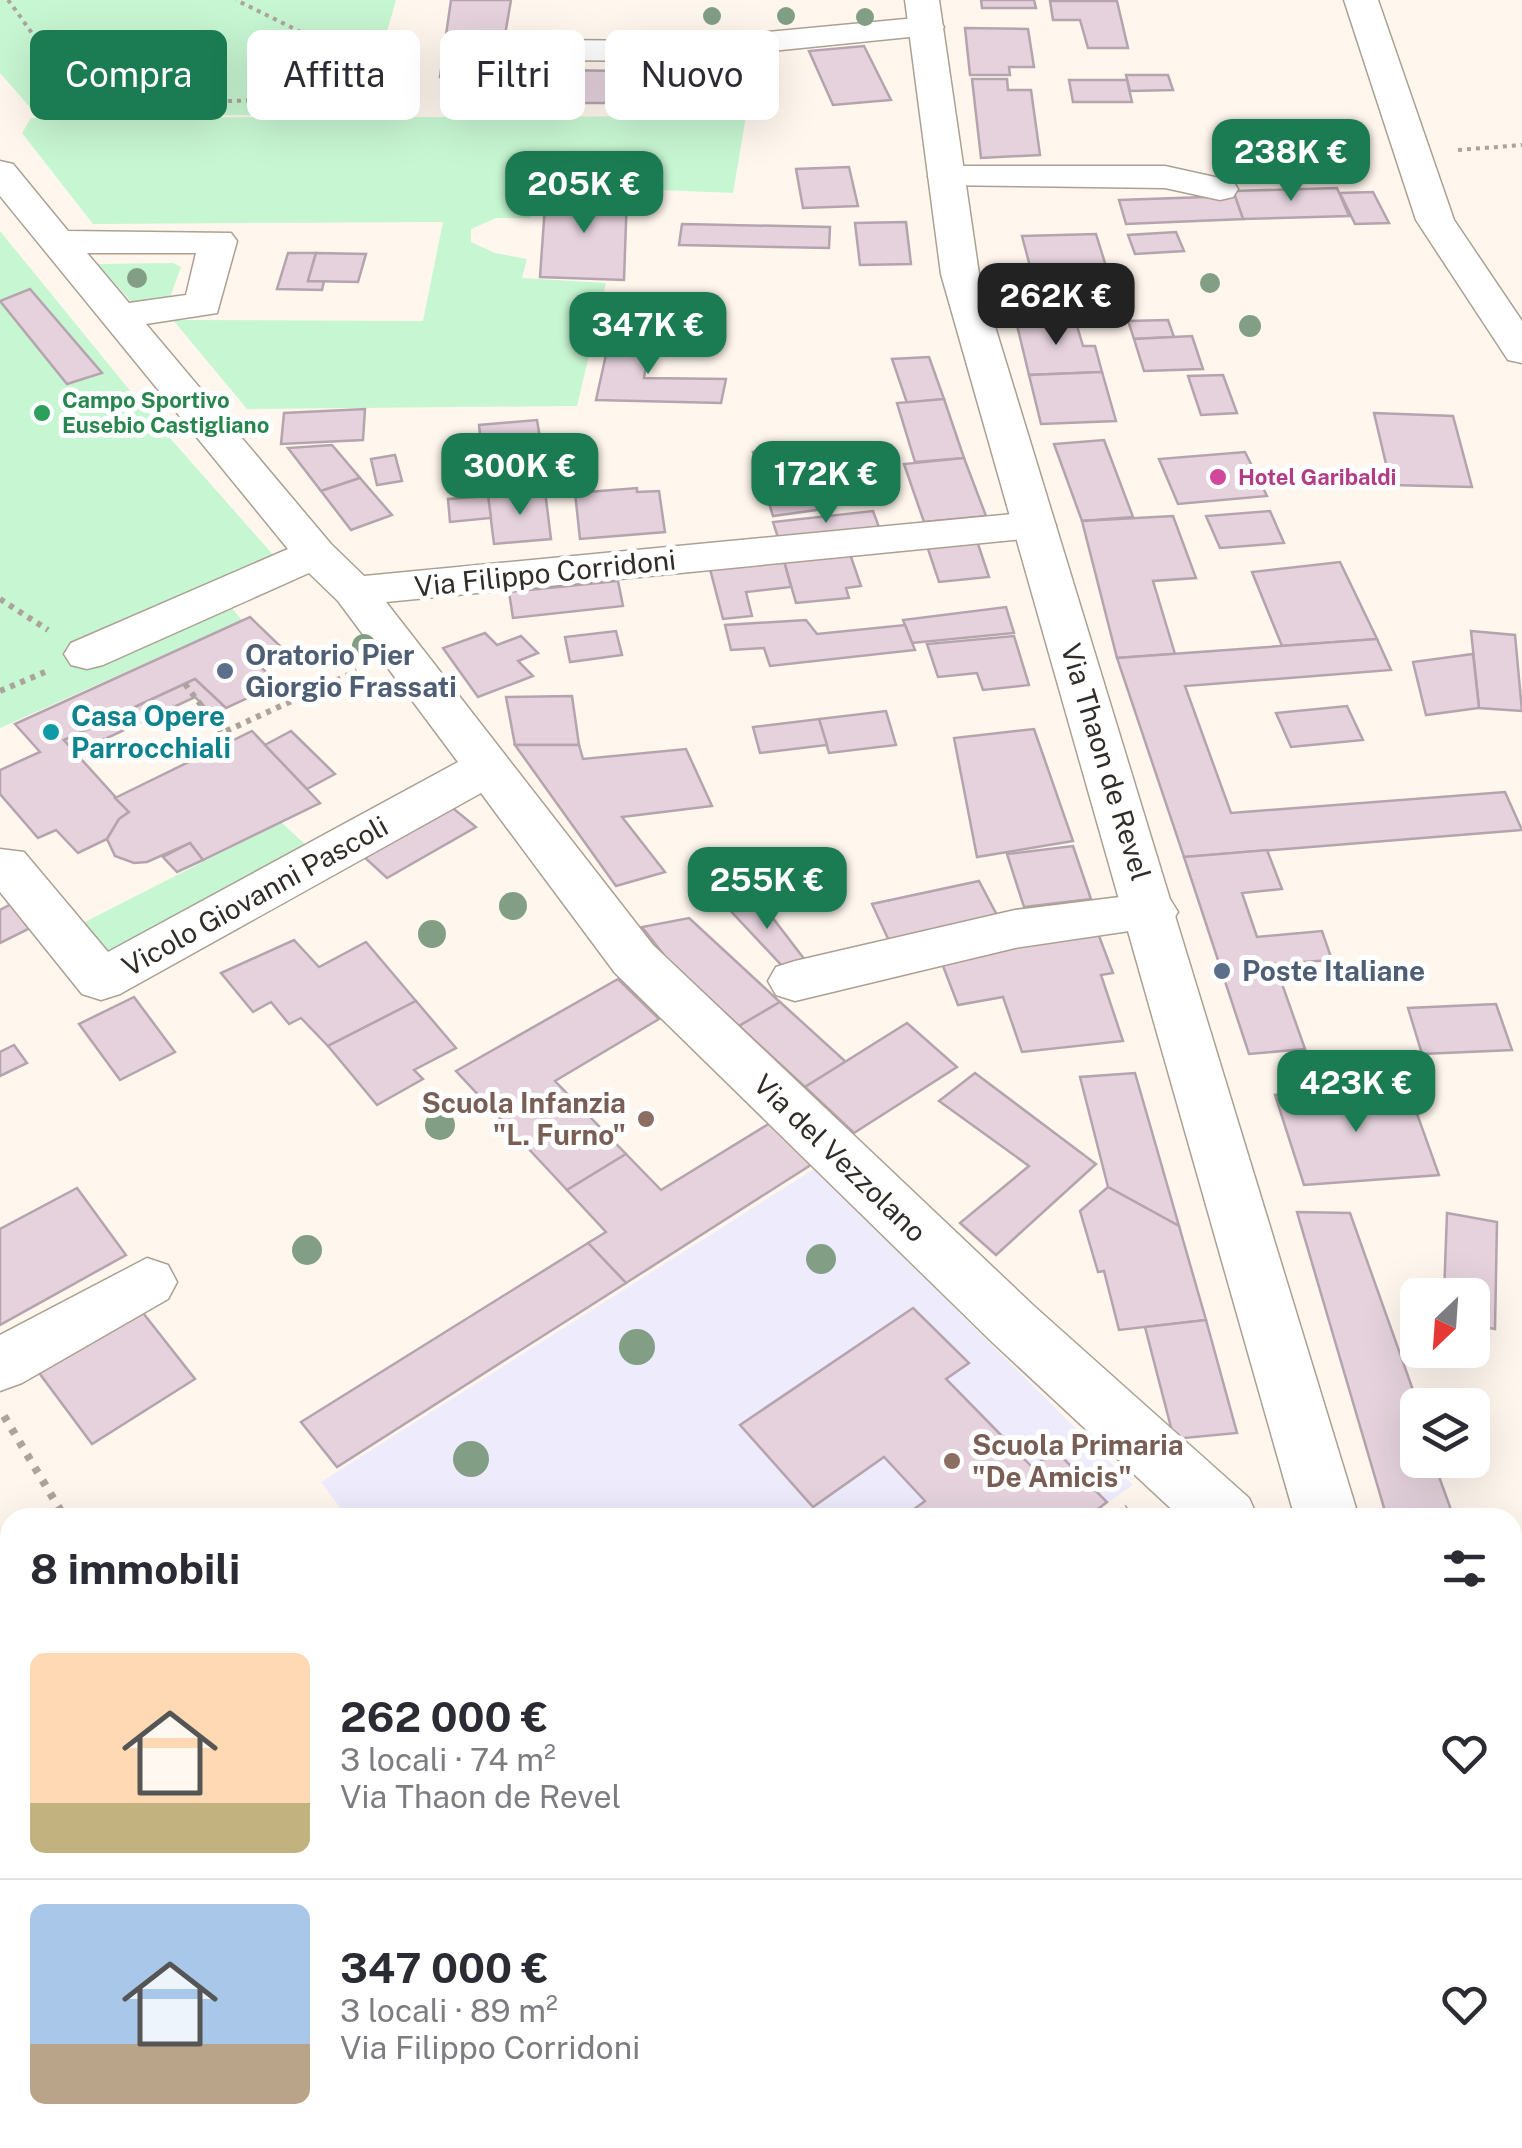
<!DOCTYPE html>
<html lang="it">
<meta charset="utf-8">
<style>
:root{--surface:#fff;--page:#f2f2f3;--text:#2b2b33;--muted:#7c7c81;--line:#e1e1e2;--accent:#1b7b52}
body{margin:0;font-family:"Public Sans",sans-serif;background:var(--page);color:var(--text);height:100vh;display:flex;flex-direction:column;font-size:38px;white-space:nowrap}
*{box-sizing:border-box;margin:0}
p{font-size:32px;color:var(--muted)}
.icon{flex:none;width:55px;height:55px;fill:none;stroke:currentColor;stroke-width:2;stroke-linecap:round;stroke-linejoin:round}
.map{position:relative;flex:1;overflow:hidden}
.details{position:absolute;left:0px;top:1508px;width:1522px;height:642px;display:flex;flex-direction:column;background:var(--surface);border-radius:30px 30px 0 0;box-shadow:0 10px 40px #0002}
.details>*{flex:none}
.top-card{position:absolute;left:30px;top:30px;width:1000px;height:90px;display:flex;gap:20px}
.needle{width:65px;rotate:205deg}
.tools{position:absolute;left:1400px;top:1278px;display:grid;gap:20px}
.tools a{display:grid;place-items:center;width:90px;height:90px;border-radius:15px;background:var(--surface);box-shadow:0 10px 40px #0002;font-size:50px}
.price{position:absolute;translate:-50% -85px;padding:0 22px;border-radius:20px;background:var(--accent);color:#fff;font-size:32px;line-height:65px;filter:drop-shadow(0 2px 5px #0008)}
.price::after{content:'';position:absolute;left:50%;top:60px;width:30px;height:22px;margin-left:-15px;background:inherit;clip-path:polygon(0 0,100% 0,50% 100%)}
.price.active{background:#222;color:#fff}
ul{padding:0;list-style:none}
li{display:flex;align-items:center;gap:30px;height:250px;padding:0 30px}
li+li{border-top:2px solid var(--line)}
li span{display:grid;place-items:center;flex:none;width:280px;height:200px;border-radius:15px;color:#555}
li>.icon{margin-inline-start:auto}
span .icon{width:120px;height:120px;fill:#fffc;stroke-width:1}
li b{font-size:42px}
h2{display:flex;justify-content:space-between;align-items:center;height:120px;padding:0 30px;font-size:42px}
.chip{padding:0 35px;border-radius:15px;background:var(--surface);box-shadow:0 10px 40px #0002;font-size:35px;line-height:90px}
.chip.active{background:var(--accent);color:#fff}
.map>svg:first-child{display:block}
.education{fill:#eeebfd}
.green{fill:#c7f6d2}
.building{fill:#e5d2dc;stroke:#b5a4ad;stroke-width:2.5}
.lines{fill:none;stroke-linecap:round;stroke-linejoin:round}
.minor-casing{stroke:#aca093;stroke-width:3}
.major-casing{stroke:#aca093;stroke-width:3}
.path-far2{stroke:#aba49c;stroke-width:4;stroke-dasharray:4 5;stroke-linecap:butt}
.path-far1{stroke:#aba49c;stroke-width:6;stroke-dasharray:5 6;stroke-linecap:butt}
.path{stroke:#aba49c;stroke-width:8;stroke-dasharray:6 9;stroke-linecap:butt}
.minor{fill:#fff;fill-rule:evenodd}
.major{fill:#fff;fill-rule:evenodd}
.tree{fill:#829f86}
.leisure-dot{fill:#2e9e5b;stroke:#fff;stroke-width:4}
.hotel-dot{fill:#d1479c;stroke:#fff;stroke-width:4}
.service-dot{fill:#5c6f8a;stroke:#fff;stroke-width:4}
.culture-dot{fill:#0f9aa8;stroke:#fff;stroke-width:4}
.education-dot{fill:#8d6e63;stroke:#fff;stroke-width:4}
.labels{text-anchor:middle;stroke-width:10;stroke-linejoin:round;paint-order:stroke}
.far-leisure-label{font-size:22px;font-weight:bold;fill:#27864d;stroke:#fff;text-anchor:start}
.far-hotel-label{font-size:22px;font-weight:bold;fill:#b23c85;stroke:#fff;text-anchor:start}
.street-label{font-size:28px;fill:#312c27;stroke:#fff}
.service-label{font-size:28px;font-weight:bold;fill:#4e5e75;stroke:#fff;text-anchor:start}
.culture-label{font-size:28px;font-weight:bold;fill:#0d838f;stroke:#fff;text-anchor:start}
.education-label{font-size:28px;font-weight:bold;fill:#785e54;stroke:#fff;text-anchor:end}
</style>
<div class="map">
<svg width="1522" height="2148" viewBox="0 0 1522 2148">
<rect width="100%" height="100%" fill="#fff7ee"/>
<polygon class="education" points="814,1169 1133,1485 1086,1518 348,1518 321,1482"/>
<g class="green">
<polygon points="0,0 396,0 363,116 36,114 0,73"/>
<polygon points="746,116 733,193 539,185 531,218 496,218 471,229 471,242 495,253 527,259 522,278 606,283 577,406 247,409 173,320 423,321 443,222 93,224 22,133 31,118"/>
<polygon points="0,231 154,420 275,557 210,583 242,620 0,728"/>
<polygon points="173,263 181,267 169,300 139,310 97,264"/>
<polygon points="281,822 318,856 123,964 73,928"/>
</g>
<g class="building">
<polygon points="451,0 511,0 498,76 440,77"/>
<polygon points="981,0 1034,0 1036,8 982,8"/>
<polygon points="1050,1 1117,1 1128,48 1088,48 1080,20 1053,20"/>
<polygon points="965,28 1028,29 1034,67 1009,67 1010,75 970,75"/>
<polygon points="864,46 891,100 833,105 809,51"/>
<polygon points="499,69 689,72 682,103 458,103 469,76 498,76"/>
<polygon points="1126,75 1168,75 1173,90 1130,91"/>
<polygon points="972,79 1007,79 1008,90 1031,90 1040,155 981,158"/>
<polygon points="1069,80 1127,80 1132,102 1073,102"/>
<polygon points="1307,160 1313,176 1233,178 1227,162"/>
<polygon points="849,167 858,206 803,208 796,169"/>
<polygon points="1337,188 1349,216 1243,219 1233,191"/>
<polygon points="546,191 627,194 624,280 540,277"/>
<polygon points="1373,192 1389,223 1355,224 1340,193"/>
<polygon points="1235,196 1243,219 1126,224 1119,200"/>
<polygon points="906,222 911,264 860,265 855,223"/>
<polygon points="682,224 830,227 829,248 679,245"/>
<polygon points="1176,232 1184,251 1135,254 1128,235"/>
<polygon points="1096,234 1109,276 1033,278 1022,236"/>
<polygon points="288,253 316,253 308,281 324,281 322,290 277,289"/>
<polygon points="316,253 366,254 358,282 308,281"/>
<polygon points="30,289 102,373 67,384 0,301"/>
<polygon points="1075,319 1083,346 1095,346 1102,372 1029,375 1016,321"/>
<polygon points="1168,320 1174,337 1134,339 1128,321"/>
<polygon points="611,332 651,334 644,378 726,379 721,403 596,400"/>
<polygon points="1192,336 1203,369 1144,371 1134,339"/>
<polygon points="929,357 944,399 907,403 892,359"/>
<polygon points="1102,372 1116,421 1041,424 1029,375"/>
<polygon points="1223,375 1237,413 1201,415 1188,376"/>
<polygon points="944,399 964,458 915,462 897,403"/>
<polygon points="365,409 363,440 281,444 284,413"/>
<polygon points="1374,413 1453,416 1472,487 1391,485"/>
<polygon points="537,420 540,438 481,444 479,425"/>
<polygon points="1104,440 1133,517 1082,521 1054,444"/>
<polygon points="833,443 851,495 820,498 824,509 773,516 753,452"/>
<polygon points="332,445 360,478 321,491 288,448"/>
<polygon points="1245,452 1267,496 1178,504 1159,459"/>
<polygon points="395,455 402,481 377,485 371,459"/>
<polygon points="964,458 986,516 924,522 904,464"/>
<polygon points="360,478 392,515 351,530 321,491"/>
<polygon points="637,488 637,492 659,491 665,532 580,539 575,493"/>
<polygon points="545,491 551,539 494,544 488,496"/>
<polygon points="488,496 491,518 450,522 448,499"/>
<polygon points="873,511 880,530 779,541 773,522"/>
<polygon points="1270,511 1284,543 1220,548 1206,516"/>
<polygon points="1173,516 1196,578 1153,581 1175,654 1117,658 1082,521"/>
<polygon points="977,541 989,577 939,582 927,546"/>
<polygon points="850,554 861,586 846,588 849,598 796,603 784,561"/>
<polygon points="784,561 791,587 746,592 752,616 723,619 710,569"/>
<polygon points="1340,562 1377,639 1282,646 1252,572"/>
<polygon points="618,581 623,606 513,618 509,592"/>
<polygon points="1006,607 1014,633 912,643 903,620"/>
<polygon points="250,617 281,647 254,660 278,684 226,708 195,679 64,740 129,812 119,819 107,839 78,853 56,830 38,838 0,794 0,770 40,752 15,724"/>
<polygon points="806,620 817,634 905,625 915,650 770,666 764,648 731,650 725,625"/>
<polygon points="616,631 622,655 570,662 565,637"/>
<polygon points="1471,631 1515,635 1522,711 1479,708"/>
<polygon points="485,633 497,645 521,636 538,653 518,661 533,676 478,697 443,648"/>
<polygon points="1014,636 1029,685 983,690 977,673 938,677 927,644"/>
<polygon points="1377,639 1391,670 1185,686 1231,813 1505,792 1522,830 1184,857 1117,658"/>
<polygon points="1473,654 1479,708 1426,715 1413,662"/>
<polygon points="195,679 226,708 213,715 195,697 75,753 64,740"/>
<polygon points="572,696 579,745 515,745 506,697"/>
<polygon points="1347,706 1363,740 1291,747 1276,713"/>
<polygon points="886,711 896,745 829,753 819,719"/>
<polygon points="819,719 827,745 760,753 753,727"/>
<polygon points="1034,729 1073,841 977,857 954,738"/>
<polygon points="252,731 320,803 203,860 190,843 147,862 134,863 115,856 107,839 119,819 129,812 115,798"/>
<polygon points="291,731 335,774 307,789 265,745"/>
<polygon points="515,745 579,745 583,759 686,749 712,806 622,817 665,872 616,886"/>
<polygon points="449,805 476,827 387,878 362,855"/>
<polygon points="190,843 203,860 177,872 163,857"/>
<polygon points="1073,846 1091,899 1024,907 1007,854"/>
<polygon points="1267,850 1282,889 1242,893 1257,937 1322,931 1332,960 1275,964 1305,1049 1249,1054 1184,857"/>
<polygon points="979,881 999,919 890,943 872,904"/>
<polygon points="759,900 805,960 785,969 727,907"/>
<polygon points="15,902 36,925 0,943 0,910"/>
<polygon points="689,918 780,1002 739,1026 667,959 642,927"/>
<polygon points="1096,928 1113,973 1101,975 1123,1041 1022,1052 1003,997 958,1005 938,953"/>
<polygon points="294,940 319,967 366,942 416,1001 328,1046 301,1018 289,1024 271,1002 253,1012 221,973"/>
<polygon points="618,979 659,1019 555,1081 626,1154 567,1190 456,1071"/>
<polygon points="134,997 175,1052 120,1080 79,1024"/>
<polygon points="416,1001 456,1048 414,1070 423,1079 377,1105 328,1046"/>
<polygon points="780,1002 846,1062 805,1087 739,1026"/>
<polygon points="1496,1004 1512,1050 1422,1054 1408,1008"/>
<polygon points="907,1023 957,1067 854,1133 805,1087"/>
<polygon points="14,1045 27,1063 0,1076 0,1052"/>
<polygon points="975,1073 1096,1164 996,1255 960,1223 1029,1166 939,1101"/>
<polygon points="1135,1073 1179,1226 1108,1187 1080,1077"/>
<polygon points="1407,1086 1439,1175 1304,1185 1275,1095"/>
<polygon points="775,1120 817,1161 626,1283 588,1243 606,1232 567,1190 626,1154 661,1190"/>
<polygon points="1108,1187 1179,1226 1206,1320 1119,1330 1104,1271 1098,1272 1080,1211"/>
<polygon points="77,1188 126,1255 0,1325 0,1229"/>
<polygon points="1297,1212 1350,1213 1414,1393 1468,1395 1468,1405 1418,1405 1418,1460 1433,1460 1454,1518 1387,1518"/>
<polygon points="1447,1213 1497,1222 1495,1329 1472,1325 1472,1295 1444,1295"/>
<polygon points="588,1243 626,1283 337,1467 301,1422"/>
<polygon points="136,1304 195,1379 92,1444 34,1366"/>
<polygon points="913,1308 969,1363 946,1379 999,1433 1032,1467 1056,1451 1107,1502 1086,1518 902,1518 925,1501 884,1457 813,1507 740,1425"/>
<polygon points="1206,1320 1237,1433 1174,1439 1145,1327"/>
</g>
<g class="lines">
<g class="minor-casing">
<g id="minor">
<polygon points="1344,0 1378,0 1454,220 1522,321 1522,363 1508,360 1416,220"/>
<polygon points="927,17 939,20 944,27 939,34 672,61 545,60 533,57 528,50 533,43 545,40 672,41"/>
<path d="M0 161 13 164 68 231 231 233 237 241 217 313 146 324 331 544 364 576 1034 512 1049 516 1056 525 1049 534 1034 538 386 602 653 945 1034 1306 1249 1498 1258 1518H1181L992 1342 615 973 481 793 120 994 101 1000 82 994 0 892V849L24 852 108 952 458 762 338 601 309 573 103 665 87 669 71 665 64 654 71 643 288 549 0 196ZM87 253H196L186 295 129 303Z"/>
<polygon points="946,166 1165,166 1233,181 1238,189 1233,197 1220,200 1165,188 933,185 928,177 933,169"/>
<polygon points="1152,893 1170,899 1178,912 1170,925 1015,948 795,1001 776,995 768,981 776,967 795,961 1015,910"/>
<polygon points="147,1258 168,1265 177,1282 168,1299 22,1383 0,1391 0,1335"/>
<polygon points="1522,1673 1522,1737 1512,1739 1512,1675"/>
</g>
</g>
<g class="major-casing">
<g id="major">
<polygon points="905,0 939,0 979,274 1359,1518 1295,1518 941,274"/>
<polygon points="1512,2090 1522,2094 1522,2148 1481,2148 1478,2140 1512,2140"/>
</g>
</g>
<g class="path-far2">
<path d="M8 0C30 28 52 69 85 86 128 109 301 104 345 86L351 74 315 39 236 0"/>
<polyline points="1458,150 1522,145"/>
</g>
<g class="path-far1">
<polyline points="0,599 48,630"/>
<polyline points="185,684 222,733 357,671"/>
<polyline points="0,691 45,672"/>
</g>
<g class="path">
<polyline points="4,1416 65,1518"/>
<polyline points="1115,1518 1128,1508"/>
<polyline points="410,2148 418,2140"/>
</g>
<use href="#minor" class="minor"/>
<use href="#major" class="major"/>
</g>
<g class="tree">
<circle cx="712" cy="16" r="9"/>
<circle cx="786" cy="16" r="9"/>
<circle cx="865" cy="17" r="9"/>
<circle cx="102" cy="67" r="10"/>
<circle cx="210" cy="85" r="10"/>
<circle cx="160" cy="86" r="10"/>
<circle cx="137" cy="278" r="10"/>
<circle cx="1210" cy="283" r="10"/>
<circle cx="1250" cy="326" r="11"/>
<circle cx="364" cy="646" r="12"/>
<circle cx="513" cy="906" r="14"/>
<circle cx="432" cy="934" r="14"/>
<circle cx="440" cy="1125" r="15"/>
<circle cx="307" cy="1250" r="15"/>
<circle cx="821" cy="1259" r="15"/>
<circle cx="637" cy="1347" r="18"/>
<circle cx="471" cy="1459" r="18"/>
</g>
<circle class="leisure-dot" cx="42" cy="413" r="10"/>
<circle class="hotel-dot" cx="1218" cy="477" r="10"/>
<g class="service-dot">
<circle cx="225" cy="671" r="10"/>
<circle cx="1222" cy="971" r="10"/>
</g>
<circle class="culture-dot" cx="51" cy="732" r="10"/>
<g class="education-dot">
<circle cx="646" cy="1119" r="10"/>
<circle cx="952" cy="1461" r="10"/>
</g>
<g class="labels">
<g class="far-leisure-label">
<text x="62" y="408">Campo Sportivo<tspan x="62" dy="25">Eusebio Castigliano</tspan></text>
</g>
<g class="far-hotel-label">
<text x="1238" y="485">Hotel Garibaldi</text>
</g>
<g class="street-label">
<text transform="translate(545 573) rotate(-6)" y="10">Via Filippo Corridoni</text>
<text transform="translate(1106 762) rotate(73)" y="10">Via Thaon de Revel</text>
<text transform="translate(255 896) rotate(-29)" y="10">Vicolo Giovanni Pascoli</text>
<text transform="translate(840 1158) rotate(44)" y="10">Via del Vezzolano</text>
</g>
<g class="service-label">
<text x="245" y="665">Oratorio Pier<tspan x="245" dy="32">Giorgio Frassati</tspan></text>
<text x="1242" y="981">Poste Italiane</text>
</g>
<g class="culture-label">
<text x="71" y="726">Casa Opere<tspan x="71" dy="32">Parrocchiali</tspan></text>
</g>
<g class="education-label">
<text x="626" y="1113">Scuola Infanzia<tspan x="626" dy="32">"L. Furno"</tspan></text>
<text x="972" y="1455" text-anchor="start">Scuola Primaria<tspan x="972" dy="32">"De Amicis"</tspan></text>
</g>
</g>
</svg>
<div class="tools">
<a><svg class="needle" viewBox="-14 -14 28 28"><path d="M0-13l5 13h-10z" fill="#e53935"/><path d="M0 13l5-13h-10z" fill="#7c7c81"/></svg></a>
<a><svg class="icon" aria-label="layers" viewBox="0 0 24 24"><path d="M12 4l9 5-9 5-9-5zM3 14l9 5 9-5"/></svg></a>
</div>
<b class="price" style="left:1291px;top:204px">238K €</b>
<b class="price" style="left:584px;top:236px">205K €</b>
<b class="price active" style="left:1056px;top:348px">262K €</b>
<b class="price" style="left:648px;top:377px">347K €</b>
<b class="price" style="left:520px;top:518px">300K €</b>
<b class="price" style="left:826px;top:526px">172K €</b>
<b class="price" style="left:767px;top:932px">255K €</b>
<b class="price" style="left:1356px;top:1135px">423K €</b>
<div class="top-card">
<a class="chip active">Compra</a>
<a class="chip">Affitta</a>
<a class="chip">Filtri</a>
<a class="chip">Nuovo</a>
</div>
<section class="details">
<h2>8 immobili<svg class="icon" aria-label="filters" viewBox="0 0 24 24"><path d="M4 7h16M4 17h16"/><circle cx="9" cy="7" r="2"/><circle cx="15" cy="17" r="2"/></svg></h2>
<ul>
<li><span style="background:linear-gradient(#ffd9b3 75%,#c2b280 0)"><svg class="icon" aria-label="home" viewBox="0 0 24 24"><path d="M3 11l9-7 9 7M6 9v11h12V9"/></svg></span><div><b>262 000 €</b><p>3 locali · 74 m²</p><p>Via Thaon de Revel</p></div><svg class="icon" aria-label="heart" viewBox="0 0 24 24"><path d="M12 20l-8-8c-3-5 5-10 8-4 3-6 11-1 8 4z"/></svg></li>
<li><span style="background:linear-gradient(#a9c7e8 70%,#b9a48a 0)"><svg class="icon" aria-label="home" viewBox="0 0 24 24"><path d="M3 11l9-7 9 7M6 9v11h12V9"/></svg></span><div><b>347 000 €</b><p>3 locali · 89 m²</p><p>Via Filippo Corridoni</p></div><svg class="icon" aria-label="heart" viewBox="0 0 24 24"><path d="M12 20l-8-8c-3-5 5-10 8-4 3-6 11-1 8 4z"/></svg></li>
</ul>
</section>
</div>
